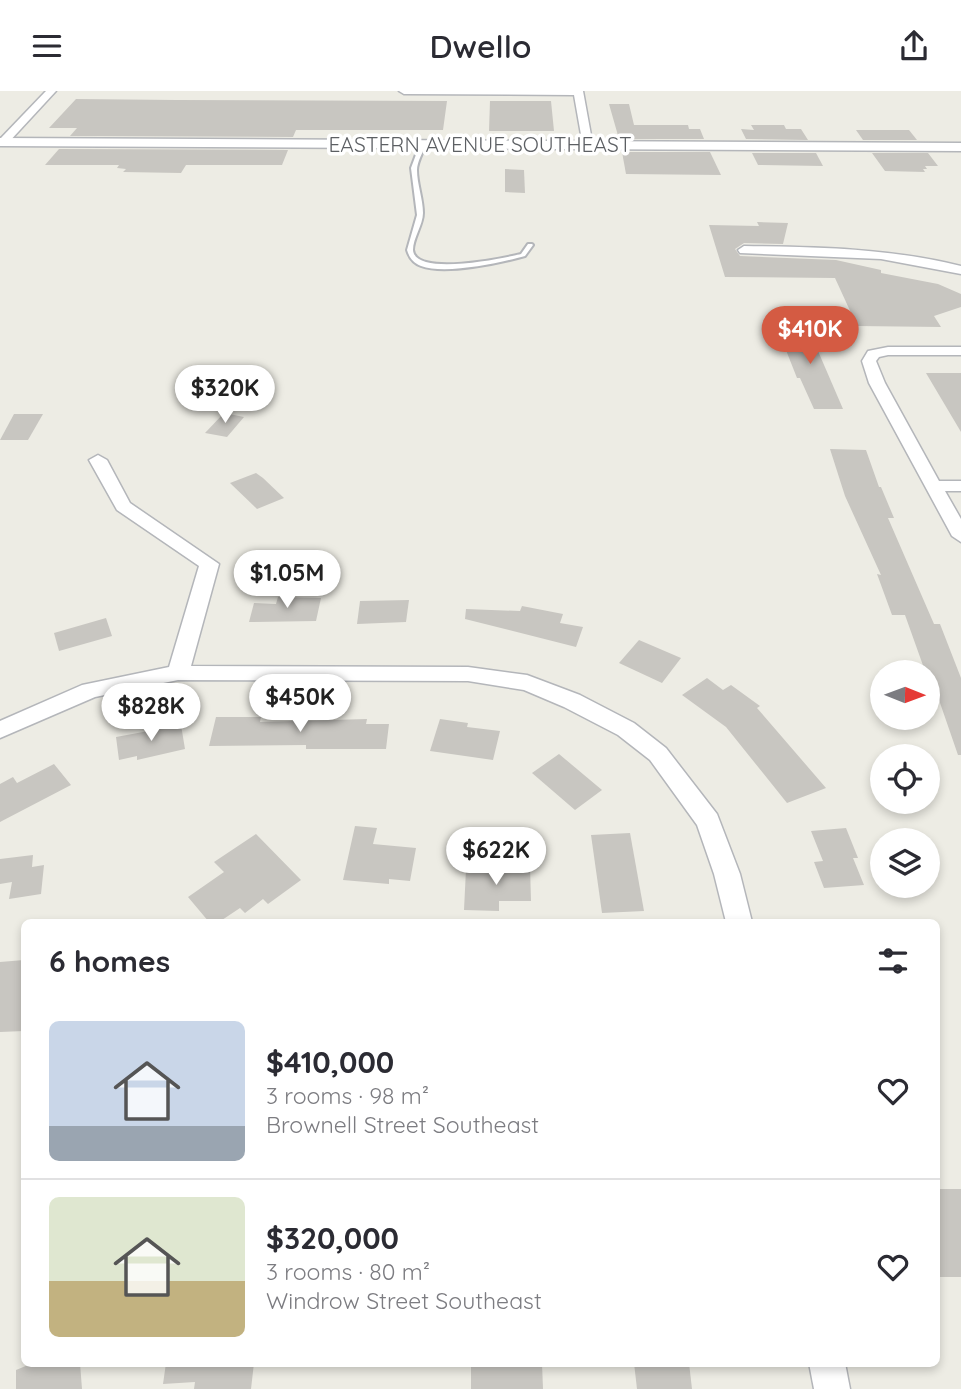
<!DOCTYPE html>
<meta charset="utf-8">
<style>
:root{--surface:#fff;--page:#f7f7f7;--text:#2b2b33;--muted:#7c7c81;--line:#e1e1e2;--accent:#d45b43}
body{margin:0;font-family:Quicksand,sans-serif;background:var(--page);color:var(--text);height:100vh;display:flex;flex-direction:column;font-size:26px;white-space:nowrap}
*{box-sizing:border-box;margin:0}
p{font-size:23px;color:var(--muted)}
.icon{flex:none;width:38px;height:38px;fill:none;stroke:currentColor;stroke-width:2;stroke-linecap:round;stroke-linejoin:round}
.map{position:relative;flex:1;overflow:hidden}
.details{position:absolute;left:21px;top:828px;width:919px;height:448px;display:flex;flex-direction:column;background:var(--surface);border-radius:10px;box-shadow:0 4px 10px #0003}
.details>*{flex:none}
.needle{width:46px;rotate:91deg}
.fabs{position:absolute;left:870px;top:569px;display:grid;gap:14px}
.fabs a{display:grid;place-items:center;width:70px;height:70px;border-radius:50%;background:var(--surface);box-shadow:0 4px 10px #0003;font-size:35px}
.price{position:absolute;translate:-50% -60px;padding:0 16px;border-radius:24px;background:#fff;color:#222;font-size:23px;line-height:46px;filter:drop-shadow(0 2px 4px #0008)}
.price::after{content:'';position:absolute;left:50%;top:42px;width:21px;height:16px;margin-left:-10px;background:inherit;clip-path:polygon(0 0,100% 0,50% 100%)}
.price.active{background:var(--accent);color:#fff}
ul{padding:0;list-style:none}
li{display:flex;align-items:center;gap:21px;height:175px;padding:0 28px}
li+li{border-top:2px solid var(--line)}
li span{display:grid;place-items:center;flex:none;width:196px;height:140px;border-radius:10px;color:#555}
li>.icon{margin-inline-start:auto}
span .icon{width:84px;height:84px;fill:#fffc;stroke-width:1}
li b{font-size:30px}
h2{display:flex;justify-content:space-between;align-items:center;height:84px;padding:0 28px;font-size:30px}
header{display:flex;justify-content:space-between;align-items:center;height:91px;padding:0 28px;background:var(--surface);font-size:32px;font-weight:600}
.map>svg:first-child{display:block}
.building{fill:#c8c6c1}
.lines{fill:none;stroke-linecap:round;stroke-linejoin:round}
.service-casing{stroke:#b4b6ba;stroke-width:4}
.minor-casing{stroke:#b4b6ba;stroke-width:3}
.tertiary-casing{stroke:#b4b6ba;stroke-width:3}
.service{fill:#fff;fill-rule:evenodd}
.minor{fill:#fff;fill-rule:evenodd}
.tertiary{fill:#fff;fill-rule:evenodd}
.labels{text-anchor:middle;stroke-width:7;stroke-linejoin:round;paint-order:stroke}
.far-street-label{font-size:21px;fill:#5c5f63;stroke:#fff}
</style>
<header><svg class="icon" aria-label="menu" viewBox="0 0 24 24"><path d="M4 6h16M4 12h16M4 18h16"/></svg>Dwello<svg class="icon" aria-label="share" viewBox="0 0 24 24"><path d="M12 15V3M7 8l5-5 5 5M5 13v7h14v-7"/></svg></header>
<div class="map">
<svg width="961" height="1298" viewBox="0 0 961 1298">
<rect width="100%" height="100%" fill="#edece4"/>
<g class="building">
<polygon points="76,8 176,9 447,10 443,39 296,39 293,46 70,45 77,37 49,37"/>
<polygon points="490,10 551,10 554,40 489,40"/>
<polygon points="609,13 629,13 634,34 688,34 689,38 700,38 704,48 619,48"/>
<polygon points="751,34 784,34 786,38 801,38 808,49 746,48 741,38 754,39"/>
<polygon points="856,39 909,39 917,49 863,49"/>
<polygon points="59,58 288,59 282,74 186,74 181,82 123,81 126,78 117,77 119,74 45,74"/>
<polygon points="622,61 710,61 721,84 626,83"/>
<polygon points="752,62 816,62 823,75 758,74"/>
<polygon points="872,62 928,62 938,75 925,75 927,78 923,78 925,81 885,80"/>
<polygon points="505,78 524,79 525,102 505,101"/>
<polygon points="757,131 788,132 783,153 744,152 735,158 740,165 836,169 881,179 881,182 938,193 961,203 961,216 934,225 941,236 857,235 835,187 725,186 709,134 759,135"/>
<polygon points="793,232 827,242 815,253 843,318 814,318 800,287 797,287 780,244"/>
<polygon points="926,282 961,282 961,341"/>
<polygon points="224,322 244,326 227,346 205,342"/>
<polygon points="14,323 43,323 28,349 0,349"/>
<polygon points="830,358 866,359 879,396 881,396 894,427 888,427 934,533 940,533 961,587 961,664 958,664 929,580 925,580 905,524 892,524 877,483 881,484 845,405"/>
<polygon points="256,382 263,387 284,407 257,418 230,392"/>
<polygon points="278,506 321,507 316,530 249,531 254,512 276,513"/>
<polygon points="409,509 406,531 357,533 360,510"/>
<polygon points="522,515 563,523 560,532 583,536 576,556 465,528 466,518 520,520"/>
<polygon points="106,527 112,545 59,560 54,542"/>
<polygon points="639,549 681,567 662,592 619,572"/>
<polygon points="707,587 723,599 731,594 760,615 757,617 826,697 787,712 726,636 682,604"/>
<polygon points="216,626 261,626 260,631 367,628 366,633 389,633 386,658 306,658 306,654 209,655"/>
<polygon points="440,628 468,632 467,636 500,640 493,669 430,660"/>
<polygon points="181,634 185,658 137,669 137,665 119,669 116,646"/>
<polygon points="559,663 602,699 575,719 532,682"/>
<polygon points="54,673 71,694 0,731 0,693 13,686 17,692"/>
<polygon points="355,735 377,737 373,753 416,757 410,790 389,788 389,793 343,789"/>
<polygon points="846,737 858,767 853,767 864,794 824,797 814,771 823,770 811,740"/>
<polygon points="630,742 644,820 602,822 591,744"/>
<polygon points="256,743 301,789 268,813 263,808 245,822 240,817 219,831 209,831 188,806 224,781 214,771"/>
<polygon points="33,764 32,776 44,774 41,803 9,808 12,791 0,793 0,768"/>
<polygon points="495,775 530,775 531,810 499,810 499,820 464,819 466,778 495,778"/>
<polygon points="24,869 24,940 0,941 0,871"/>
<rect x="936" y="1098" width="25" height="88"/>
<polygon points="33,1272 80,1272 82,1298 16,1298 16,1279"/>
<polygon points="166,1272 254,1272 251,1298 194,1298 195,1291 163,1293"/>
<polygon points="471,1272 542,1272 543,1298 471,1298"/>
<polygon points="634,1272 689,1272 692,1298 637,1298"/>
</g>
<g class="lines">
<g class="service-casing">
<path id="service" d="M423 51 426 53C423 61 417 71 417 79 417 93 423 108 423 122 423 134 413 147 413 159 415 186 504 167 521 163L528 153H532L533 154 525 165C500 172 445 184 421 175 413 172 409 166 407 159L417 124 411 77 420 53Z"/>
</g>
<g class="minor-casing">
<g id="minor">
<polygon points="46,0 56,0 7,53 0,53 0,48"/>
<polygon points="399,0 583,0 593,55 588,58 583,55 574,4 404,3"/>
<path d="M744 155C817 156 889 157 961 175V183L881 168 740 162 738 159Z"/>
<polygon points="888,256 961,256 961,264 888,264 879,266 876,270 885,292 939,390 961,390 961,400 945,400 961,428 961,451 952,445 869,292 862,270 868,260"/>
<polygon points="98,364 107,369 130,412 219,473 191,575 468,576 527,584 580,604 634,632 666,657 717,723 740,783 752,831 726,831 714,783 697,734 650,669 618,644 564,616 524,599 468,590 178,589 95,606 0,647 0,630 82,594 169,576 199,475 117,419 89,369"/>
<polygon points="809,1272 845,1272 850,1298 814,1298"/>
</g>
</g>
<g class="tertiary-casing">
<polygon id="tertiary" points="0,47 961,52 961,60 0,55"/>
</g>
<use href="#service" class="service"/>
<use href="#minor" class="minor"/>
<use href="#tertiary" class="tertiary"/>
</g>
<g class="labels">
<g class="far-street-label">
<text x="480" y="61">EASTERN AVENUE SOUTHEAST</text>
</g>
</g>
</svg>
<div class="fabs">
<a><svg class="needle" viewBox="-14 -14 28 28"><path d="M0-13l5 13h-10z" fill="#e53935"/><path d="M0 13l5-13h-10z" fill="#7c7c81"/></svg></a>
<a><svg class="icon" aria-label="locate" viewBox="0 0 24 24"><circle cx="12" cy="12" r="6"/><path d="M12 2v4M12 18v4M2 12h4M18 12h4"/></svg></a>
<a><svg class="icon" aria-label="layers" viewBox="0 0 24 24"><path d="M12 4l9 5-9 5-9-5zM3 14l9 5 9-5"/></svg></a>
</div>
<b class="price active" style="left:810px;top:275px">$410K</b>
<b class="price" style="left:225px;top:334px">$320K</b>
<b class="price" style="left:287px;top:519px">$1.05M</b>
<b class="price" style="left:300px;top:643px">$450K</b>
<b class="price" style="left:151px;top:652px">$828K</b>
<b class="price" style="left:496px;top:796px">$622K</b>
<section class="details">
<h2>6 homes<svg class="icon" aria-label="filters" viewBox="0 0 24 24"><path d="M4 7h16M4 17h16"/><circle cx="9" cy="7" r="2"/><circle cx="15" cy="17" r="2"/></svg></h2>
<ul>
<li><span style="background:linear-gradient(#c9d6e8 75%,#9aa5b1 0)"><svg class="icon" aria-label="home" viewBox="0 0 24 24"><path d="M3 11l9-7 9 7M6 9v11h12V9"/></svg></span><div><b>$410,000</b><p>3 rooms · 98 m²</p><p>Brownell Street Southeast</p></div><svg class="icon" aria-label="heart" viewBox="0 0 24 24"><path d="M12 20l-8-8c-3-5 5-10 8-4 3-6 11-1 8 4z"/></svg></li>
<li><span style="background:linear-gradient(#dfe7d0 60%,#c2b280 0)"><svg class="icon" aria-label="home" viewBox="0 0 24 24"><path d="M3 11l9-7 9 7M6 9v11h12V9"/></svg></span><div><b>$320,000</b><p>3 rooms · 80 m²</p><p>Windrow Street Southeast</p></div><svg class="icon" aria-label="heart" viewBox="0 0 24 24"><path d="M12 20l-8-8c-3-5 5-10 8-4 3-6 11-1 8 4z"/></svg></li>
</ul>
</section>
</div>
